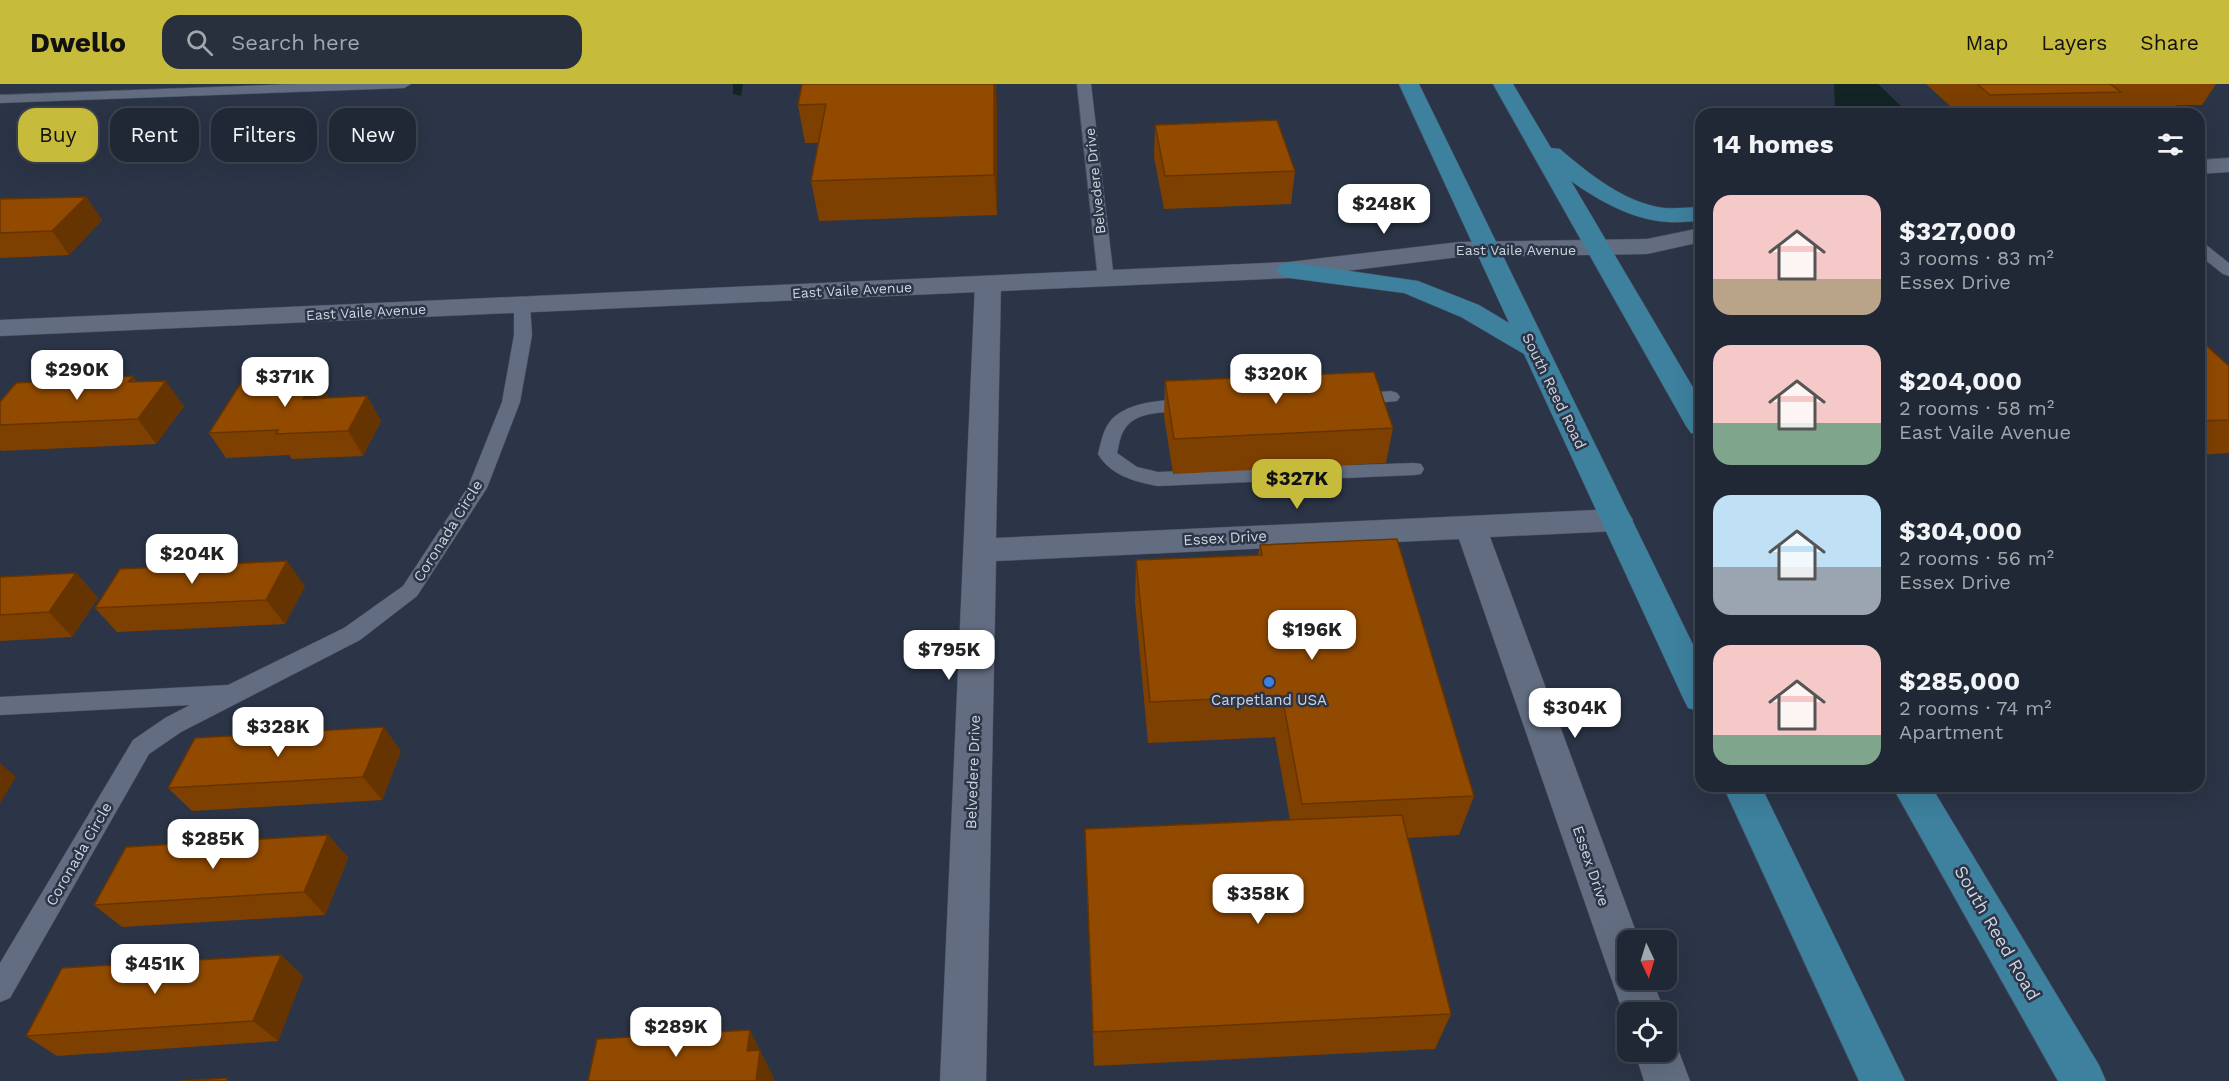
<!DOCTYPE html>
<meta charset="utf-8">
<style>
:root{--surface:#202835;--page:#28303d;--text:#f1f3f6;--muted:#a2a6ad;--line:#3d4450;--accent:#c7bb3c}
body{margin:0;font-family:"Work Sans",sans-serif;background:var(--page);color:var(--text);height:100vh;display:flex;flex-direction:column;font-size:22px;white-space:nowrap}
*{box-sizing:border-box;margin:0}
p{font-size:20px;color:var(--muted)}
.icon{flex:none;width:33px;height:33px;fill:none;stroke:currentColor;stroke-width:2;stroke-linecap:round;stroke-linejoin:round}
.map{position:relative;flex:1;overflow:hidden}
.details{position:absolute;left:1695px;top:24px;width:510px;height:684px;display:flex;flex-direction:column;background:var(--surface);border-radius:18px;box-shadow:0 6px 24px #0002,0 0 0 2px var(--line)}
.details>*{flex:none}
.guide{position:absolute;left:18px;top:24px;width:570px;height:54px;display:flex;gap:12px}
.needle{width:39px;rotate:176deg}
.fabs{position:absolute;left:1617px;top:846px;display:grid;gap:12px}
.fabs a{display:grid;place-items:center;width:60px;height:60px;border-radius:12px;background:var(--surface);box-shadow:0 6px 24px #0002,0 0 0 2px var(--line);font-size:30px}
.price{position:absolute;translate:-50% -51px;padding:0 14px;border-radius:12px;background:#fff;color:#222;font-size:20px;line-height:39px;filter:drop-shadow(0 2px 3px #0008)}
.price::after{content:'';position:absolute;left:50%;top:36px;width:18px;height:14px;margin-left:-9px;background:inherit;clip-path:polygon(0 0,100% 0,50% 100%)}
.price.active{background:var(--accent);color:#111}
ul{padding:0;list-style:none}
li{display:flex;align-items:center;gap:18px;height:150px;padding:0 18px}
li span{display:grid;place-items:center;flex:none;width:168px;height:120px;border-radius:18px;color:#555}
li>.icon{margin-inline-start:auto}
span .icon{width:72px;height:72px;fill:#fffc;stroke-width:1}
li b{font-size:26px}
h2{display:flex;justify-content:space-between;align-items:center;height:72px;padding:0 18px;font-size:26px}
.chip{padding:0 21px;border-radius:18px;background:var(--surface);box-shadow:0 6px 24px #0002,0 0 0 2px var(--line);font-size:21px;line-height:54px}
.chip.active{background:var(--accent);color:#111}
header{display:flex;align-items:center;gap:36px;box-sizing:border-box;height:84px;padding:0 30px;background:var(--accent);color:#111}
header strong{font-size:28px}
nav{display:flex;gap:33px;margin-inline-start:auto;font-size:21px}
.search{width:420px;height:54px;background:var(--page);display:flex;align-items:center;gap:15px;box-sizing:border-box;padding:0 21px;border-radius:18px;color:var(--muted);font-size:22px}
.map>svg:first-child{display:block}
.water{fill:#122426}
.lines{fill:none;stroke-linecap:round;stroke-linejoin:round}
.stream{fill:#122426;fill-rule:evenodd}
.service-casing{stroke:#47505e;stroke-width:1}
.minor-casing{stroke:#47505e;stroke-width:1}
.tertiary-casing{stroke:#47505e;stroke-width:1}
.primary-casing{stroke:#47505e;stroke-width:1}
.service{fill:#626d81;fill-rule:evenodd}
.minor{fill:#626d81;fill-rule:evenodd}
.tertiary{fill:#626d81;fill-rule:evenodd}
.primary{fill:#3d819e;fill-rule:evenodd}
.wall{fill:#7e4001}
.shaded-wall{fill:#663401}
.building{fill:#924a01;stroke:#663401;stroke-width:1.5}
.shop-dot{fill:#3f7fe0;stroke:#2b3547;stroke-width:2}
.labels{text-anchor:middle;stroke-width:5;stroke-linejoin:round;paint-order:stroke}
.far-street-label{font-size:14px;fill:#cdd4df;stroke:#2b3547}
.street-label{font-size:15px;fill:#cdd4df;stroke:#2b3547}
.poi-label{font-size:15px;fill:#cdd4df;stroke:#2b3547}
.near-street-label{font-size:18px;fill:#cdd4df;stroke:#2b3547}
</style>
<header>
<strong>Dwello</strong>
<div class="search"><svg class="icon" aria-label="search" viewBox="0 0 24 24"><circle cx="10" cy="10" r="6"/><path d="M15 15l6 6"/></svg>Search here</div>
<nav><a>Map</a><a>Layers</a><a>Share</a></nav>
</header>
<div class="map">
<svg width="2229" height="997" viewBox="0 0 2229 997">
<rect width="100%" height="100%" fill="#2b3547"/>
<polygon class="water" points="1834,0 1878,0 1909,30 1833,30 1835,22"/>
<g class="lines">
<polygon class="stream" points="733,0 743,0 741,12 733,10"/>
<g class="service-casing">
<g id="service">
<polygon points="297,0 411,0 404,4 0,19 0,11"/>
<polygon points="1077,0 1091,0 1114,195 1106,200 1098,195"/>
<polygon points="2199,158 2205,160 2229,179 2229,192 2223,190 2199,171"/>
<polygon points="522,216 530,221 532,251 520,318 487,404 417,512 360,556 181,648 149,670 10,914 0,918 0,879 133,656 165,634 190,621 0,631 0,613 228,601 344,544 403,502 468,403 502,318 514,251 514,221"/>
<polygon points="1391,307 1397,309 1400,313 1397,317 1356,321 1350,319 1347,315 1350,311"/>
<path d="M1193 315 1199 317 1202 321 1199 325C1177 331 1138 322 1124 346 1120 352 1119 361 1117 369L1137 383 1158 388 1414 379 1421 380 1424 385 1421 390 1414 391 1158 402C1135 398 1110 391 1098 370 1101 358 1103 345 1112 335 1131 316 1168 316 1193 315Z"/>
</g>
</g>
<g class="minor-casing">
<g id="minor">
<polygon points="988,192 997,195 1001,200 996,454 1617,425 1628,428 1633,436 1628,444 1617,447 1490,453 1639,856 1628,856 1628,896 1652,896 1665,928 1628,928 1628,943 1459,455 996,477 986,997 940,997 975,200 979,195"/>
<polygon points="1666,950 1673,952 1690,997 1644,997 1635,968 1666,968"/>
</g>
</g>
<g class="tertiary-casing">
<g id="tertiary">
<polygon points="2229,74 2229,88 2199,90 2199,76"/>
<polygon points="1701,144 1701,158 1647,170 1459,173 1289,194 0,252 0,236 1289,178 1459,158 1647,155"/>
</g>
</g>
<g class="primary-casing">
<g id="primary">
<polygon points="1399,0 1419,0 1701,577 1701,628 1688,624 1683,614 1524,270 1461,233 1404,209 1289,194 1280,191 1276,186 1280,181 1289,178 1418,197 1479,221 1509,239"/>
<path d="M1493 0H1513L1551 64 1560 65C1589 90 1625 119 1664 124 1676 125 1689 123 1701 123V137C1690 137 1679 139 1668 138 1633 136 1599 117 1571 97L1701 317V351L1691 349 1686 342Z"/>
<polygon points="1723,702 1761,702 1905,997 1859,997"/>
<polygon points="1892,702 1931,702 2099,981 2106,997 2058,997"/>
</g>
</g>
<use href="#service" class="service"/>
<use href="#minor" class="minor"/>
<use href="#tertiary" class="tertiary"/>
<use href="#primary" class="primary"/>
</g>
<g class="wall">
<polygon points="802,0 997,20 997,131 819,137 811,97 819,59 805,59 798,21"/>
<polygon points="1926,0 2216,0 2202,21 2177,21 2173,27 2134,28 2127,22 2112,23 2107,30 1959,30"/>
<polygon points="1155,41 1295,87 1291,120 1164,125 1154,73"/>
<polygon points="86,113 102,136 69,171 0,174 0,115"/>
<polygon points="2199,255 2229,282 2229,369 2199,371"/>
<polygon points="1165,297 1393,344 1386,379 1173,390 1164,332"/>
<polygon points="137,298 184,322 156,360 1,367 0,365 0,318"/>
<polygon points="367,312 381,337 363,372 292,375 289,371 226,374 209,349 329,314"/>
<polygon points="1260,461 1474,712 1459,751 1408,754 1451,930 1435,965 1094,982 1085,745 1290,736 1275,653 1148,659 1135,518 1136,476 1258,471"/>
<polygon points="76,489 98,514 72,553 0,557 0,493"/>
<polygon points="305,502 285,540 117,548 95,524"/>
<polygon points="401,667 382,716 192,727 168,704"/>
<polygon points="328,751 348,774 325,831 122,843 94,821"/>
<polygon points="303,892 278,957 57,972 26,952"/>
</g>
<g class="shaded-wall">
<polygon points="994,0 996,0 997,20 997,131 994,91"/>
<polygon points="86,113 102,136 69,171 52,147"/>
<polygon points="133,292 151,317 128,298"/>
<polygon points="316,292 331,317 303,315"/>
<polygon points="166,297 184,322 156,360 138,335"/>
<polygon points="367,312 381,337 363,372 348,347"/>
<polygon points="287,477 305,502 285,540 266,516"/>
<polygon points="76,489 98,514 72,553 49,528"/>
<polygon points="384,643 401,667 382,716 363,693"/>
<polygon points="0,679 16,693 0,719"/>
<polygon points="328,751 348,774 325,831 304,808"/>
<polygon points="281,871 303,892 278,957 253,937"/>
<polygon points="750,946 774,994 774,997 756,997 747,967"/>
</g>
<g class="building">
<polygon points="802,0 994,0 994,91 811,97 826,20 798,21"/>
<polygon points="1977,0 2110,0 2121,8 1990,11"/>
<polygon points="1277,36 1295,87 1165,92 1155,41"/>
<polygon points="86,113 52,147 0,149 0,115"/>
<polygon points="2199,255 2229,282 2229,336 2199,337"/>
<polygon points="1374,288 1393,344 1174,355 1165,297"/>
<polygon points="133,292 128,298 166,297 138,335 0,341 0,318 16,299"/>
<polygon points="316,292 303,315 367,312 348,347 276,350 278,346 209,349 244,294"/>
<polygon points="1397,455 1474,712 1302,720 1282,612 1150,618 1136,476 1262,471 1260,461"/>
<polygon points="287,477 266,516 95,524 120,485"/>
<polygon points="76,489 49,528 0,531 0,493"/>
<polygon points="384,643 363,693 168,704 195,654"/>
<polygon points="1402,731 1451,930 1093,948 1085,745"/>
<polygon points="328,751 304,808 94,821 126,763"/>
<polygon points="281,871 253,937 26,952 62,884"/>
<polygon points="750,946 747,967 760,966 756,997 588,997 597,955"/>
<polygon points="227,994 226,997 181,997"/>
</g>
<circle class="shop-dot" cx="1269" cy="598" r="6"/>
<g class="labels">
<g class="far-street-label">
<text transform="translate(1095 97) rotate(-96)" y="5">Belvedere Drive</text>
<text x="1516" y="171">East Vaile Avenue</text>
<text transform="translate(852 206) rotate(-3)" y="5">East Vaile Avenue</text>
<text transform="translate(366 228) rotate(-3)" y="5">East Vaile Avenue</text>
</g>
<g class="street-label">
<text transform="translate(1554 307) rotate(64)" y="5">South Reed Road</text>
<text transform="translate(448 447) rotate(-58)" y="5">Coronada Circle</text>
<text transform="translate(1225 454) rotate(-3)" y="5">Essex Drive</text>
<text transform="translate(973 688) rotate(-88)" y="5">Belvedere Drive</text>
<text transform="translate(79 770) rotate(-60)" y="5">Coronada Circle</text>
<text transform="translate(1591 782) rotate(71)" y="5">Essex Drive</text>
</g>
<g class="poi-label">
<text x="1269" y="621">Carpetland USA</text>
</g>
<g class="near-street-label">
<text transform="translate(1997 849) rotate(60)" y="6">South Reed Road</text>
</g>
</g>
</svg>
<div class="fabs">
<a><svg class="needle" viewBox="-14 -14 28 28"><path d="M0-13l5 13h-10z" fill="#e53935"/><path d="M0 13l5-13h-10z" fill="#a2a6ad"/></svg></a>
<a><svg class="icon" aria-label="locate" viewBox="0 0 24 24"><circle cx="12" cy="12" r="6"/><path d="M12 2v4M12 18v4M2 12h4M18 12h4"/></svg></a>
</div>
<b class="price" style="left:1384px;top:151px">$248K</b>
<b class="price" style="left:77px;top:317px">$290K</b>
<b class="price" style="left:1276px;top:321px">$320K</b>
<b class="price" style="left:285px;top:324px">$371K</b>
<b class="price active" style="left:1297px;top:426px">$327K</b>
<b class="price" style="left:192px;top:501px">$204K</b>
<b class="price" style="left:1312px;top:577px">$196K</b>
<b class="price" style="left:949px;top:597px">$795K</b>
<b class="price" style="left:1575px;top:655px">$304K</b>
<b class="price" style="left:278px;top:674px">$328K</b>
<b class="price" style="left:213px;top:786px">$285K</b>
<b class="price" style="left:1258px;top:841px">$358K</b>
<b class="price" style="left:155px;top:911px">$451K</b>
<b class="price" style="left:676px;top:974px">$289K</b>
<div class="guide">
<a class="chip active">Buy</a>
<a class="chip">Rent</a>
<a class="chip">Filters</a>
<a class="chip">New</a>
</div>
<section class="details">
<h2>14 homes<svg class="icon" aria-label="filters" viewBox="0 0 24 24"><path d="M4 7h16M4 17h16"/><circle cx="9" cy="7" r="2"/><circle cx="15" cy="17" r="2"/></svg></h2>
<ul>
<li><span style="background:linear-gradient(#f6c9c9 70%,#b9a48a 0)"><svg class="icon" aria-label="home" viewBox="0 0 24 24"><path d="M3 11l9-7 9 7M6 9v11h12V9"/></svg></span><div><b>$327,000</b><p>3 rooms · 83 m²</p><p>Essex Drive</p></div></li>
<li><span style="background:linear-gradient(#f6c9c9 65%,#7fa58c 0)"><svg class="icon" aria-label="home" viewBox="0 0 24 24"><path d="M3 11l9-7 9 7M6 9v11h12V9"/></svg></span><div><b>$204,000</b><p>2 rooms · 58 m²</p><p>East Vaile Avenue</p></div></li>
<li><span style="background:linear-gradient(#bfe0f5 60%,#9aa5b1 0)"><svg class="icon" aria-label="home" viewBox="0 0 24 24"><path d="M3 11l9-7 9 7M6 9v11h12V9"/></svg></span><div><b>$304,000</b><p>2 rooms · 56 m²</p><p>Essex Drive</p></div></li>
<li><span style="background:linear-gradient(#f6c9c9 75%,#7fa58c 0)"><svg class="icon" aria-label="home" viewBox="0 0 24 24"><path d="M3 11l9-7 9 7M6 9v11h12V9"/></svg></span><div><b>$285,000</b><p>2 rooms · 74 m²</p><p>Apartment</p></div></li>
</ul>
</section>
</div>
